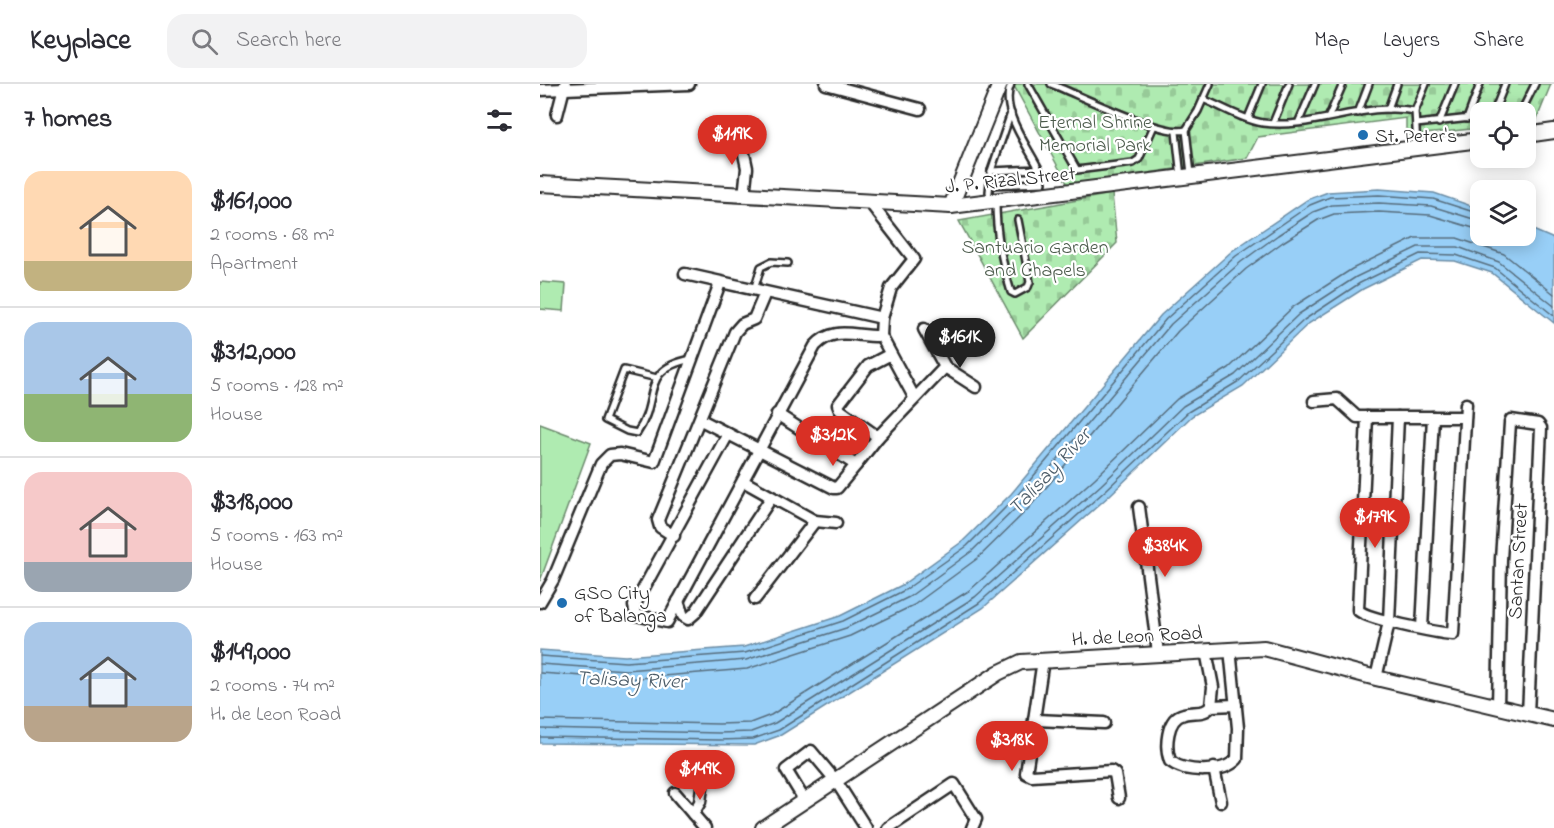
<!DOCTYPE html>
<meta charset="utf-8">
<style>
:root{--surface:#fff;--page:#f2f2f3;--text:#2b2b33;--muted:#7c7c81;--line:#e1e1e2;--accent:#d93025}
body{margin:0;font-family:"Indie Flower",sans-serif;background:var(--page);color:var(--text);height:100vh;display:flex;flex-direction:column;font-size:22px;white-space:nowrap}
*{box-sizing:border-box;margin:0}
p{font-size:20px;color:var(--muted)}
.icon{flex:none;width:33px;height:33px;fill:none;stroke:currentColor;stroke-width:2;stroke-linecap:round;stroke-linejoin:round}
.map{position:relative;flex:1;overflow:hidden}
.sheet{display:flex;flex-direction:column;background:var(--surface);width:540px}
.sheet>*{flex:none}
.buttons{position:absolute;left:930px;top:18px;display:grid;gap:12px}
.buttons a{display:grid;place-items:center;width:66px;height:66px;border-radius:12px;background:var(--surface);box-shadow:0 3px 15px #0003;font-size:30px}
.price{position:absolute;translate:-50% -51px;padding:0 14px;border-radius:21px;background:var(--accent);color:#fff;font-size:20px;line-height:39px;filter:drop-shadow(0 2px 3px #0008)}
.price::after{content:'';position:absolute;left:50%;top:36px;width:18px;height:14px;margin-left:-9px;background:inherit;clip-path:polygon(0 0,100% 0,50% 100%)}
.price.active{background:#222;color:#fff}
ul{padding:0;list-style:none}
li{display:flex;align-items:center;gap:18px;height:150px;padding:0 24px}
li+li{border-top:2px solid var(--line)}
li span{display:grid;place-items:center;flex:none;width:168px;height:120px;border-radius:18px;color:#555}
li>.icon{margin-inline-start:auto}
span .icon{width:72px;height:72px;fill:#fffc;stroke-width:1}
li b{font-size:26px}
h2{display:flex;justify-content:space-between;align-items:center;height:72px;padding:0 24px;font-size:26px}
header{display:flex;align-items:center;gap:36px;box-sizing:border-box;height:84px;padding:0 30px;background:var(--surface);border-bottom:2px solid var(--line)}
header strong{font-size:28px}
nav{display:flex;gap:33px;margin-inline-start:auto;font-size:21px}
.search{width:420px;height:54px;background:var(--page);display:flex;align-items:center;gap:15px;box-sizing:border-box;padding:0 21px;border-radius:18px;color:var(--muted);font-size:22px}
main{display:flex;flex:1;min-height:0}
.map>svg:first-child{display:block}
.cemetery{fill:url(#cemetery-stones);stroke:#6d8b6e;stroke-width:1.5}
.pitch{fill:#afebb1;stroke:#6d8b6e;stroke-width:1.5}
.water{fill:#98cff7;stroke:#6c8da5;stroke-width:1.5}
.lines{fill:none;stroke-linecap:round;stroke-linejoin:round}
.shore{stroke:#576d7d;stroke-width:1.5}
.service-casing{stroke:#2b2b2b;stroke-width:10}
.minor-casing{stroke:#2b2b2b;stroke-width:15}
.tertiary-casing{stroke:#2b2b2b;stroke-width:18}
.service{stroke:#fff;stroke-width:5}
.minor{stroke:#fff;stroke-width:10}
.tertiary{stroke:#fff;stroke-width:14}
.poi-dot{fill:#1f6fb2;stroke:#fff;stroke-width:2}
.labels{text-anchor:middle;stroke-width:4.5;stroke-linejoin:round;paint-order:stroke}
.park-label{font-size:20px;fill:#4c5b4c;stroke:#fff}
.poi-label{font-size:20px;fill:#2b2b2b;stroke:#fff;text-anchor:start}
.street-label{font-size:20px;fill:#2b2b2b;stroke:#fff}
.water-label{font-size:21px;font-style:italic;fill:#4c5c68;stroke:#fff}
</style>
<header>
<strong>Keyplace</strong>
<div class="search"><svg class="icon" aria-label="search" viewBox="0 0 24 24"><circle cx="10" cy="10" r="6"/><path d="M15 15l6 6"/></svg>Search here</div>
<nav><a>Map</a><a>Layers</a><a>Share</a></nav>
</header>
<main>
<section class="sheet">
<h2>7 homes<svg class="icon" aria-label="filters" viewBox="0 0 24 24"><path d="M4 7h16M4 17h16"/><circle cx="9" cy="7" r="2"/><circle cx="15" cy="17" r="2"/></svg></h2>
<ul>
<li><span style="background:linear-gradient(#ffd9b3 75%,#c2b280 0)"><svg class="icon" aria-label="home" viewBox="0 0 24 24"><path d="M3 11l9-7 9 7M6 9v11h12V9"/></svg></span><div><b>$161,000</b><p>2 rooms · 68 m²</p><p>Apartment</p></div></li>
<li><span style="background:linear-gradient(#a9c7e8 60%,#8fb573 0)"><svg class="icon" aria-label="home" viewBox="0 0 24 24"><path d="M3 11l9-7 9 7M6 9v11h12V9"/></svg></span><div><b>$312,000</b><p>5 rooms · 128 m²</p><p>House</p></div></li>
<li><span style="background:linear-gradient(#f6c9c9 75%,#9aa5b1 0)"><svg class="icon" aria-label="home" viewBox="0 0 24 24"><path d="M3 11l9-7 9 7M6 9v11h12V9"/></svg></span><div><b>$318,000</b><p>5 rooms · 163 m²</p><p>House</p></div></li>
<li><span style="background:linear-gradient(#a9c7e8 70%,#b9a48a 0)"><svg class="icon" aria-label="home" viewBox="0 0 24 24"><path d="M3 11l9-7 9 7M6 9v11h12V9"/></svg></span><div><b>$149,000</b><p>2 rooms · 74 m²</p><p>H. de Leon Road</p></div></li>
</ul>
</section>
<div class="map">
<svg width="1014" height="744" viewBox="0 0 1014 744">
<defs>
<pattern id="cemetery-stones" width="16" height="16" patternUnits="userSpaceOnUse" patternTransform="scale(1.5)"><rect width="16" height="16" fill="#afebb1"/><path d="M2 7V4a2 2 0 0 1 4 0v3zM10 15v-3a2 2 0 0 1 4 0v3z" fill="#97ca98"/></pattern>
</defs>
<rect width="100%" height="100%" fill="#fff"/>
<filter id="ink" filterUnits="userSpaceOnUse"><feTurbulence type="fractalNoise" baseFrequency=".0167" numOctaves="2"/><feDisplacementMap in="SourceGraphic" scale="12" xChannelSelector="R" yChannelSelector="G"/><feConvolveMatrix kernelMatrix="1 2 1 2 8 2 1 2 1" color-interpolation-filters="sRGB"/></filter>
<g filter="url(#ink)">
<g class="cemetery">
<polygon points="473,0 1011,0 996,37 986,38 986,28 940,28 940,44 866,52 866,34 718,53 707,74 528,101"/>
<polygon points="572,110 577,159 483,254 419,137"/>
</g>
<g class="pitch">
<polygon points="0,198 26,200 24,227 0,225"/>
<polygon points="0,340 51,359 0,497"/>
</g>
<polygon class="water" points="839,105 894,109 940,125 940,152 986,152 986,143 1014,155 1014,239 952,189 915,177 882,176 823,205 768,240 703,302 652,332 570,411 443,524 241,651 214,661 0,659 0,566 85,572 204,563 300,532 362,501 423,457 471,410 621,231 692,167 767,116 788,108"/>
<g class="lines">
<g class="shore">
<polyline points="0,572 86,578 205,569 303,537 365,506 427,462 475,414 626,235 696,172 770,121 790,113 839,111 893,115 940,130"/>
<polyline points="0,580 86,586 206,576 306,544 369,513 432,467 481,419 631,240 701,178 738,151 773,128 792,121 839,119 891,122 940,137"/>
<polyline points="0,589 87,595 207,585 310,552 374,521 438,474 488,425 638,247 706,185 743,158 778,136 794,130 839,128 890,131 940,146"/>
<polyline points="0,636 179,640 210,639 231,631 430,506 555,394 637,315 689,284 753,223 812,185 875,154 917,154 964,170 1014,210"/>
<polyline points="0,645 179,649 211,648 235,639 435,513 561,401 643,322 695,291 759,230 816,193 878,163 918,163 959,178 1014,222"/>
<polyline points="0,653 179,656 213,655 239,646 439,519 566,406 648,328 699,297 764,236 820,199 880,170 916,171 955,184 1014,232"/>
</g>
<g class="service-casing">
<g id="service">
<polyline points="488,0 537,86 593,79 599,75 614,42"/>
<path d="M511 0C537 10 623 53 646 46"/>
<path d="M663 15C682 23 703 36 723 39 773 46 824 17 875 27L877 62"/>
<polyline points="848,25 857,0"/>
<polyline points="875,27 886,0"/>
<polyline points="954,28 965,0"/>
<polyline points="972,28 983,24 995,0"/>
<polyline points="818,29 829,0"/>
<polyline points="789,32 803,0"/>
<polyline points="708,34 722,0"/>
<polyline points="927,35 940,0"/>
<polyline points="759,37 775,0"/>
<polyline points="733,39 749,0"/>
<polyline points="899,39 915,0"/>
<polyline points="876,40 940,33"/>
<polyline points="636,48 641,93"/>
<path d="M451 87 499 85C488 62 459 26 471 0"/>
<polyline points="651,90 646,46 658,27 670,0"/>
<polyline points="450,101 503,99 499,85"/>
<polyline points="449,108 451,87 471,29"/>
<path d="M456 118C456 151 462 178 471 208L475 210 488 203 490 198 478 136"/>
<polyline points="214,206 221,183 231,178 248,179"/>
<path d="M117 294 84 286 65 336 87 347 97 349C121 315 98 285 152 275"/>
</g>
</g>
<g class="minor-casing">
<g id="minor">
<polyline points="286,0 380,25"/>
<polyline points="0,6 149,0"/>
<polyline points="17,31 25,0"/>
<polyline points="200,51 207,84 204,112"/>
<polyline points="145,190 342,234"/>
<polyline points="341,252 374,313"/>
<polyline points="349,271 328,282 298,321 300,326 338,353 405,283 384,245"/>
<polyline points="405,283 436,303"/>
<polyline points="774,317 797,315 817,333 925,333"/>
<polyline points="237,330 316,381 338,353"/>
<path d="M827 333 818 526C826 535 898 549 913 550L926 320"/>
<polyline points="161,336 294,404 297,404 316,381"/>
<path d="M188 350 94 522 96 531 127 538 275 262C294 241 315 253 341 252L342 234 351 204 374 175 331 120"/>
<polyline points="203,397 275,437 215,515"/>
<polyline points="599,423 618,569"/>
<polyline points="275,437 296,439"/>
<polyline points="134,452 120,443 118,436 195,248 202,240 214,235 225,209"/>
<polyline points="138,517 143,532 148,535 155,529 231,414"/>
<polyline points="0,518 13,496 61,380 70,371 80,370 114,378 180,199"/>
<polyline points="882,544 893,333"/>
<path d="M666 567 673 603 671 622C665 631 654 627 644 630 626 634 625 664 630 677 645 689 683 690 697 675L698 644 690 565"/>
<polyline points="503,576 486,689 492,692 571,687 575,690 579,714"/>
<polyline points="836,594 849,538 858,333"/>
<polyline points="671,622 696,621"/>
<polyline points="958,623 961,475 970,339 971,336 998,340 1001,344 988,630"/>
<polyline points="496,636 564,639"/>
<polyline points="674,684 681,718"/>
<polyline points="135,709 165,744"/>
<polyline points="265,717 246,686 271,667 296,697 326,744"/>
<polyline points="153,730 160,718 164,689"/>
<polyline points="348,744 414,700 436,735 432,744"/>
</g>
</g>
<g class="tertiary-casing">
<g id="tertiary">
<polyline points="986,51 1014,47"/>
<polyline points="0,100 411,122 940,56"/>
<polyline points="411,122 460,0"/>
<polyline points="223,744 458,589 481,578 724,564 836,594 1014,636"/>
</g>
</g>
<use href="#service" class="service"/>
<use href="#minor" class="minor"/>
<use href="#tertiary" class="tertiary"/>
</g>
</g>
<g class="poi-dot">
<circle cx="823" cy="51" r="6"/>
<circle cx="22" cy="519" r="6"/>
</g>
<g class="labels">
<g class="park-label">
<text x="555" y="44">Eternal Shrine<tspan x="555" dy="23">Memorial Park</tspan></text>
<text x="495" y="169">Santuario Garden<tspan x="495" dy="23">and Chapels</tspan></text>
</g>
<g class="poi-label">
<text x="835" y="58">St. Peter's</text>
<text x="34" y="515">GSO City<tspan x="34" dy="23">of Balanga</tspan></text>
</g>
<g class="street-label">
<text transform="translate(470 95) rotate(-6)" y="7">J. P. Rizal Street</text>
<text transform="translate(977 477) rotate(-87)" y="7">Santan Street</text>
<text transform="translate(597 551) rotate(-3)" y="7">H. de Leon Road</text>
</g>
<g class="water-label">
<text transform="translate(509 387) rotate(-47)" y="7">Talisay River</text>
<text transform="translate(91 595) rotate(2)" y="7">Talisay River</text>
</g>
</g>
</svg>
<div class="buttons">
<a><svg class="icon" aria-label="locate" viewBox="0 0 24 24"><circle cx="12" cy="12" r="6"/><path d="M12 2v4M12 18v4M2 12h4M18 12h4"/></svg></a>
<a><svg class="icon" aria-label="layers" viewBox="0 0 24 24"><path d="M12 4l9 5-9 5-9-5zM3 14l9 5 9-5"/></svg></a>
</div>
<b class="price" style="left:192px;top:82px">$119K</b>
<b class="price active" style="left:420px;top:285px">$161K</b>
<b class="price" style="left:293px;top:383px">$312K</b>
<b class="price" style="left:835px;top:465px">$179K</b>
<b class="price" style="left:625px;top:494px">$384K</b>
<b class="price" style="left:472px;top:688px">$318K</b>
<b class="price" style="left:160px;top:717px">$149K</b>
</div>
</main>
